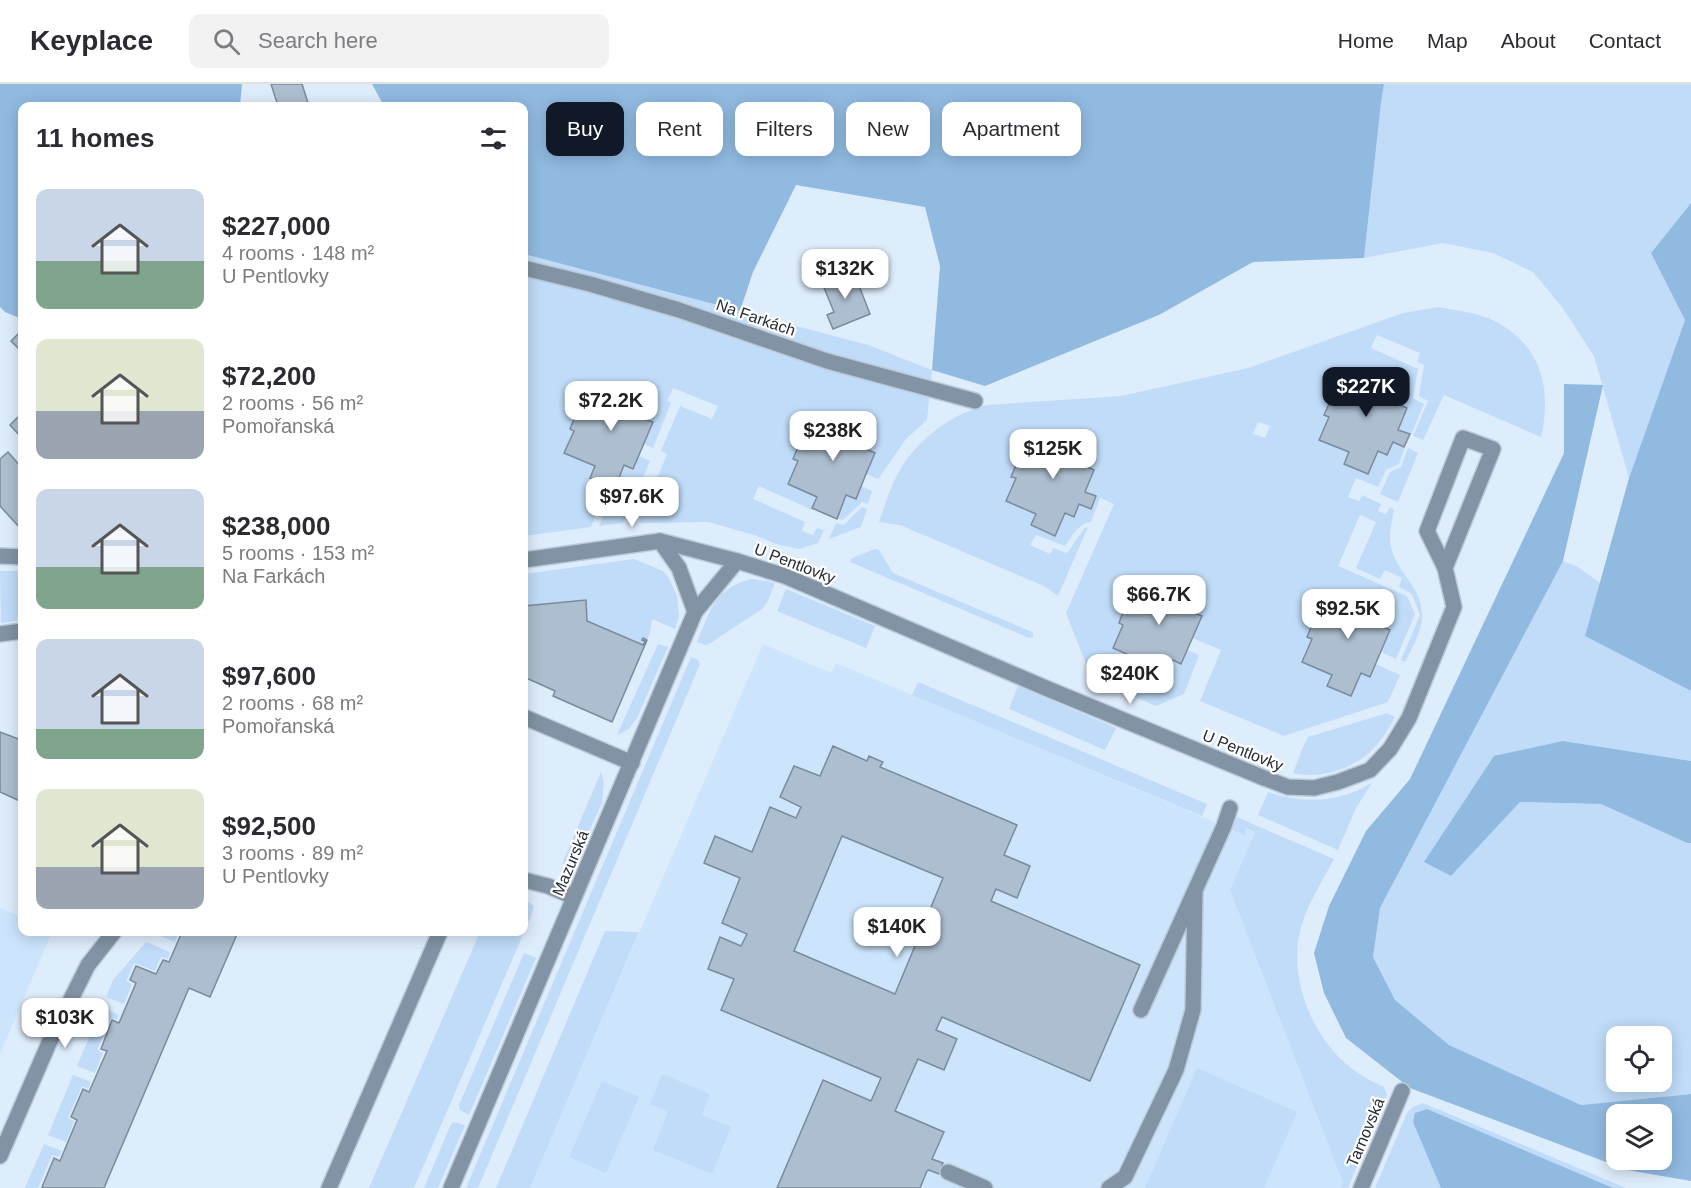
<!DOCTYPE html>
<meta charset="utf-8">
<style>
:root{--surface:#fff;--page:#f2f2f3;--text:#2b2b33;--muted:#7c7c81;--line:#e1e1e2;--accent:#111827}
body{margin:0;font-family:Helvetica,sans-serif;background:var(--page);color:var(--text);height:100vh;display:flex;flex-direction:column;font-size:22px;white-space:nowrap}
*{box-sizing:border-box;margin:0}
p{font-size:20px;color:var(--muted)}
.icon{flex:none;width:33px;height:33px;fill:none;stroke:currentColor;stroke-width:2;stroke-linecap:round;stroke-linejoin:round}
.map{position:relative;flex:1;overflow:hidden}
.drawer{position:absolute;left:18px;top:18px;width:510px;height:834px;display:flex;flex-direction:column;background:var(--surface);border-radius:12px;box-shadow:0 3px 15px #0003}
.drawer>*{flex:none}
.top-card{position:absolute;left:546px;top:18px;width:570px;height:54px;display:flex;gap:12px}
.buttons{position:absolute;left:1606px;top:942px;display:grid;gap:12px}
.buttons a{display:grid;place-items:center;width:66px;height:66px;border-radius:12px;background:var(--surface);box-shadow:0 3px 15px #0003;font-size:30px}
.price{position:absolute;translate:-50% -51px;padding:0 14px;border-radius:12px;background:#fff;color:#222;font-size:20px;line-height:39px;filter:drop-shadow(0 2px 3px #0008)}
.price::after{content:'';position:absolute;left:50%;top:36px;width:18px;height:14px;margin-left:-9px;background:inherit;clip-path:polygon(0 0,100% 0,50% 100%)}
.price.current{background:var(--accent);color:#fff}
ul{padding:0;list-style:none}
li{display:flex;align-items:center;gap:18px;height:150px;padding:0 18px}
li span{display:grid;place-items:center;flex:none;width:168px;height:120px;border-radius:12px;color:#555}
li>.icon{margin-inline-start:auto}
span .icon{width:72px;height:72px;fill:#fffc;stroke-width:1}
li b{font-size:26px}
h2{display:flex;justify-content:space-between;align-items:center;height:72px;padding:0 18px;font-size:26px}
.tag{padding:0 21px;border-radius:12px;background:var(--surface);box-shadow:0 3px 15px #0003;font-size:21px;line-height:54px}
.tag.current{background:var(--accent);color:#fff}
header{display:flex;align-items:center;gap:36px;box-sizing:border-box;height:84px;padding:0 30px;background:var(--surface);border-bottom:2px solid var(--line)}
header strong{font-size:28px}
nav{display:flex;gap:33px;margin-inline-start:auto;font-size:21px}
.search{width:420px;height:54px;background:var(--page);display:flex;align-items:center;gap:15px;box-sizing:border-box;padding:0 21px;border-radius:12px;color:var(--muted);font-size:22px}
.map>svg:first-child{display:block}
.built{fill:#cce5fd}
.green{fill:#c0dcf9;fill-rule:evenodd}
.forest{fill:#91bae1;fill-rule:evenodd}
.building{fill:#acbecf;stroke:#7a8b9c;stroke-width:1.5;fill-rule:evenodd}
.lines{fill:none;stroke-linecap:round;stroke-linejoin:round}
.minor-casing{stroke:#bdcad8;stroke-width:18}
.minor{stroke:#8193a4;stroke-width:15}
.labels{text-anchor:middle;stroke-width:4.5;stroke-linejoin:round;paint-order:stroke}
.street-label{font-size:16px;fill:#252c33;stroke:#fff}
</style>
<header>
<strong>Keyplace</strong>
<div class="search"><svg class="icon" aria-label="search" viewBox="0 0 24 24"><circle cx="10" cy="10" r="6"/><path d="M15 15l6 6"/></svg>Search here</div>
<nav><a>Home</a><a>Map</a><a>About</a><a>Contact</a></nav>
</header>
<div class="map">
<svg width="1691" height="1104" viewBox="0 0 1691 1104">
<rect width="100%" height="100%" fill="#deedfc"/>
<g class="built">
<polygon points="763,560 831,589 836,579 1243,750 1246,744 1255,748 1230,806 1343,1099 1341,1104 530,1104"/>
<polygon points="0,824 22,833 22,848 52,848 0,970"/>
</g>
<g class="green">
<polygon points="1384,0 1691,0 1691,119 1651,169 1685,236 1629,394 1594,272 1562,223 1533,188 1493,169 1443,159 1364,174 1381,19"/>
<polygon points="524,170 868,261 932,286 927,336 906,355 878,395 866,390 875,369 866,365 876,342 852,331 847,343 817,331 808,353 803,352 793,375 798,377 788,400 817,413 812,426 759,402 753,415 805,438 802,447 813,451 817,444 824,446 818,459 799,465 776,460 754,451 708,438 639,439 667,370 661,367 680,322 712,335 718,322 673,304 667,317 671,319 653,364 644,360 653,338 644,335 654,311 629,301 625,313 595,300 585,323 580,321 570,344 574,347 564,369 595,382 591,394 599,398 592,416 600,420 598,424 592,422 589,429 595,432 591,443 524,452"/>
<path d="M1438 223C1455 226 1472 228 1488 234 1539 256 1553 301 1541 353L1444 311 1423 356 1413 352 1428 317 1419 312 1424 281 1417 278 1420 269 1377 251 1371 264 1418 285 1413 314 1424 320 1411 351 1398 346 1407 324 1398 320 1408 297 1384 287 1379 298 1349 286 1339 309 1335 307 1325 330 1329 333 1319 356 1349 368 1344 380 1368 390 1378 367 1387 371 1393 358 1405 363 1399 380 1386 386 1378 403 1356 394 1348 413 1359 417 1362 411 1381 420 1378 427 1386 430 1390 423 1394 426C1392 438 1388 450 1391 463 1396 488 1422 503 1422 530 1423 546 1412 564 1405 578L1401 576 1420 531 1412 510 1399 503 1402 494 1385 486 1380 495 1356 484 1376 438 1360 431 1338 482 1407 512 1415 530 1396 575 1381 568 1390 547 1381 542 1366 509 1361 521 1332 509 1322 531 1307 553 1312 555 1302 578 1332 591 1327 602 1351 612 1361 589 1370 593 1376 580 1400 591 1388 618 1284 652 1200 617 1221 566 1192 554V528L1202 506 1178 496 1173 507 1143 494 1133 517 1128 515 1119 539 1123 541 1113 564 1143 577 1139 588 1162 598 1173 576 1181 579 1187 566 1199 571 1184 610 1156 622 1098 598 1090 590 1066 529 1114 420 1100 414 1091 438C1078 439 1072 453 1065 462L1036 451 1030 461 1050 470 1053 464 1067 469 1084 445 1088 443 1058 512 1044 502 900 441 879 438C886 418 892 396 905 378 924 351 954 329 987 321L1121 312 1248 284 1403 229ZM1258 338 1270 342 1265 354 1253 350ZM1035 348 1065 360 1070 349 1094 359 1085 382 1094 386 1085 408 1096 413 1091 425 1079 420 1074 433 1065 429 1055 452 1031 441 1036 430 1006 417 1016 394 1011 392 1021 369 1025 371Z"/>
<polygon points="1408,364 1418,369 1398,418 1380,410 1390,388 1401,383"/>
<polygon points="639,372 650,377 635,413 615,404 624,381 633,385"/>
<polygon points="861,402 872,407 868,420 862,418 843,436 837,434 846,411 856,415"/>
<polygon points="613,409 633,418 623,439 599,442"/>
<polygon points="862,423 867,425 861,443 829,455 836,439 844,441"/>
<polygon points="875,465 879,466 893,489 1032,548 1033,549 1033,553 1029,554 850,478 852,474"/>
<polygon points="634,475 663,487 669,494 677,512 679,532 675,545 652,535 650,549 647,556 642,554 642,556 645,557 643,561 587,537 585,516 524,522 524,490"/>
<path d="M1563 477 1578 483 1600 499 1585 552 1691 607V677L1563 657 1451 792 1520 718 1601 720 1687 759H1691V1010L1581 1021 1449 961 1395 916 1373 873 1380 824ZM1617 952H1662V998H1617Z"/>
<polygon points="0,487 22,487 22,536 1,539"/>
<path d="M751 495 767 497 775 499 768 517 762 525 709 560 705 561 697 558C710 527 715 504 751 495Z"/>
<polygon points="786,505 875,542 866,564 777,527"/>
<polygon points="658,560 668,563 637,634 629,645 617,651"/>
<polygon points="691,573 698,576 700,580 478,1104 466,1104"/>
<polygon points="918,598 1207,720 1202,732 912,611"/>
<polygon points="1018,602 1116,644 1105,666 1009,625"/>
<path d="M1387 629 1395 633C1388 646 1380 659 1369 669 1350 686 1318 695 1293 689L1303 663 1308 653Z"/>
<polygon points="601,688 604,698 602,719 579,769 568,778 562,780"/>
<path d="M1372 699 1356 724 1338 766 1258 731 1268 708C1293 716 1319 719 1345 711 1354 709 1363 703 1372 699Z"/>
<path d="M1232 731 1334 775C1324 794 1310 816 1303 837 1286 885 1308 946 1345 979 1356 989 1371 997 1384 1003L1387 1011 1348 1104H1341L1343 1099 1230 806 1255 748 1246 744 1244 751 1227 743Z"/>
<polygon points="524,815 534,822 531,832 414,1104 369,1104 480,848 524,848"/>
<polygon points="605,847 639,848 530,1104 496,1104"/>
<polygon points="150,848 179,848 175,858"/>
<polygon points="146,858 170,868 168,875 161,873 155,887 134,879 126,897 132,900 124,920 106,913 113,896"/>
<polygon points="524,869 536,874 469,1031 460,1026 459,1021"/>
<polygon points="102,923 119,931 117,936 111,934 97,966 103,969 95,989 77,982"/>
<polygon points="1197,984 1297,1028 1264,1104 1145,1104"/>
<polygon points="662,990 710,1010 702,1031 731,1043 712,1090 653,1066 668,1028 650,1020"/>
<polygon points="73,991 91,998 88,1005 82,1002 68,1034 74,1037 66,1058 48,1051"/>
<polygon points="602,997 639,1013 606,1089 569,1073"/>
<polygon points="1423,1019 1626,1104 1375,1104 1407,1029 1413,1023"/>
<polygon points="454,1038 465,1041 438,1104 424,1104 451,1040"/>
<polygon points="44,1060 62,1067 59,1073 52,1071 38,1104 25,1104"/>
</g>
<g class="forest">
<polygon points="0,0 242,0 240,22 22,22 22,235 5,228 0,223"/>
<polygon points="372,0 1384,0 1381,19 1364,174 1253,178 1159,231 985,302 932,286 940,182 925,123 796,101 753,188 740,227 524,170 524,22 384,22"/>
<polygon points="1691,119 1691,607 1585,552 1629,394 1685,236 1651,169"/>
<path d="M1564 300 1603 301 1563 477 1380 824 1373 873 1395 916 1449 961 1581 1021 1691 1010V1097L1627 1086 1410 1004 1346 954 1324 909 1314 869 1329 822 1366 747 1410 695 1564 369ZM1662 1030V1076H1617V1030Z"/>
<polygon points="1563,657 1691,677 1691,759 1687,759 1601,720 1520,718 1451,792 1424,778 1494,672"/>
<polygon points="1427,1025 1613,1104 1441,1104 1413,1038 1415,1029"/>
</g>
<g class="building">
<polygon points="271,0 302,0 309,22 278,22"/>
<polygon points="853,186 870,230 833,245 827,231 834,228 822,199"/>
<polygon points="22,246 22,262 19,265 11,257"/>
<polygon points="1349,286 1379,298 1384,287 1408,297 1398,320 1407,324 1398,346 1410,350 1404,363 1393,358 1387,371 1378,367 1368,390 1344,380 1349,368 1319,356 1329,333 1324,331 1335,307 1339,309"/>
<polygon points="595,300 625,313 629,301 654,312 644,335 653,338 633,385 624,381 615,404 590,394 595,382 564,369 574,347 570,345 580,321 585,323"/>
<polygon points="22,329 22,354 10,341"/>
<polygon points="818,330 847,343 852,331 876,342 866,365 875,369 866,390 856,415 846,411 837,435 812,424 817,413 788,400 798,377 793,375 803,351 808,353"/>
<polygon points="1035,348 1065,360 1070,349 1094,359 1085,382 1094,386 1085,408 1096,412 1091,425 1079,420 1074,433 1065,429 1055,452 1031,441 1036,430 1006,417 1016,394 1011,393 1021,369 1025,371"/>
<polygon points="8,368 22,384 22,446 0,422 0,375"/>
<polygon points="1143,494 1173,507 1178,495 1202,506 1192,528 1202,532 1181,580 1173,576 1163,598 1139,588 1143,577 1113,564 1123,541 1119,539 1128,515 1133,517"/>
<polygon points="1332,508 1361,521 1366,509 1391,519 1381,542 1390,546 1370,593 1361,589 1351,612 1327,602 1332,591 1302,578 1312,555 1307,553 1317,529 1322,531"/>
<polygon points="586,516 587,537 643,561 645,557 642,556 643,554 647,556 612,638 553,612 555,607 524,593 524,522"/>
<polygon points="0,648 21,656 22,653 22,723 20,723 22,718 0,708"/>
<path d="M833 662 867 677 869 672 883 678 880 683 1017 741 1004 771 1030 782 1017 814 996 805 991 817 1140 881 1090 997 942 933 936 946 957 955 944 986 918 975 895 1027 944 1048 932 1075 943 1079 939 1090 929 1086 927 1087 920 1104H777L823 996 871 1017 881 994 721 926 734 895 708 885 720 853 741 862 747 850 722 839 740 794 704 779 715 752 752 768 770 723 796 734 801 723 780 713 794 682 820 692ZM842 752 943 794 895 910 794 867Z"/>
<polygon points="182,848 238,848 210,913 189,904 104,1104 45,1104 42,1103 54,1074 60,1077 77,1036 71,1033 83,1005 89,1008 107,967 101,965 112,936 119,939 136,899 130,896 136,882 156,890 163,876 169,878"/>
</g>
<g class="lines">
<g class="minor-casing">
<g id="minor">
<polyline points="524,184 590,200 679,226 827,277 975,317"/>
<polyline points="660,457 679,484 695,528"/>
<polyline points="0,472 22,473"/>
<polyline points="524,476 660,457 737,477 785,492 1048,605 1264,694 1288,703 1314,704 1338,698 1370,686 1390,665 1409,634 1454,523 1445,484 1427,447 1463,354 1493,365 1445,484"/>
<polyline points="0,550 22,547"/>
<polyline points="524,633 632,679"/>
<polyline points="524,796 548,802 574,813"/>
<polyline points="1141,926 1224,742 1230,724"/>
<polyline points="0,1072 49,959 88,881 114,848"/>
<polyline points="948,1088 985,1104"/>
<polyline points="329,1104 440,848"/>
<polyline points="451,1104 695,528 737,477"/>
<polyline points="1109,1104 1125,1093 1176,986 1193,926 1195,807"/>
<polyline points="1361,1104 1402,1007"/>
</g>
</g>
<use href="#minor" class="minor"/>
</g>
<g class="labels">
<g class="street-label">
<text transform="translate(756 233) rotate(19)" y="6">Na Farkách</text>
<text transform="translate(795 479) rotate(21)" y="6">U Pentlovky</text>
<text transform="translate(1243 666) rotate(22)" y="6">U Pentlovky</text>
<text transform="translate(570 779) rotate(-67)" y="6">Mazurská</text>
<text transform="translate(1365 1048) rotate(-67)" y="6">Tarnovská</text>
</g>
</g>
</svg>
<div class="buttons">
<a><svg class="icon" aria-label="locate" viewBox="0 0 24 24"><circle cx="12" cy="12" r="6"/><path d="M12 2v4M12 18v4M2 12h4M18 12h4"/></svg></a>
<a><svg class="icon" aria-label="layers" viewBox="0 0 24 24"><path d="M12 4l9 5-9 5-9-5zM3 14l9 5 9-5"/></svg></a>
</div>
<b class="price" style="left:845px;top:216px">$132K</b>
<b class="price current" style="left:1366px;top:334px">$227K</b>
<b class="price" style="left:611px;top:348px">$72.2K</b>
<b class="price" style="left:833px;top:378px">$238K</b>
<b class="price" style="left:1053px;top:396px">$125K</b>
<b class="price" style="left:632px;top:444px">$97.6K</b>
<b class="price" style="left:1159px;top:542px">$66.7K</b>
<b class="price" style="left:1348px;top:556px">$92.5K</b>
<b class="price" style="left:1130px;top:621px">$240K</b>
<b class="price" style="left:897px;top:874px">$140K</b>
<b class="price" style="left:65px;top:965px">$103K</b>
<div class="top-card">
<a class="tag current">Buy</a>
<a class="tag">Rent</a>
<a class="tag">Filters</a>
<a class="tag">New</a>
<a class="tag">Apartment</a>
</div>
<section class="drawer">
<h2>11 homes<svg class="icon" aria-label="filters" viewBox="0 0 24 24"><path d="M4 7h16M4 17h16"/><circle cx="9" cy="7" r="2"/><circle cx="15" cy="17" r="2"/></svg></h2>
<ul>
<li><span style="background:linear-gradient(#c9d6e8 60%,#7fa58c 0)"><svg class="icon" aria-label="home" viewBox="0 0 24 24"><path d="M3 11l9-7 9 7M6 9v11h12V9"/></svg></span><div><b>$227,000</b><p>4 rooms · 148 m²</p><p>U Pentlovky</p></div></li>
<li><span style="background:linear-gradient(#dfe7d0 60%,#9aa5b1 0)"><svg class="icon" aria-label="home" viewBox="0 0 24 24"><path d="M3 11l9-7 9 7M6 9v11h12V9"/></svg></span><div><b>$72,200</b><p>2 rooms · 56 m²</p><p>Pomořanská</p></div></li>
<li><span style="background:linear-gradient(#c9d6e8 65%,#7fa58c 0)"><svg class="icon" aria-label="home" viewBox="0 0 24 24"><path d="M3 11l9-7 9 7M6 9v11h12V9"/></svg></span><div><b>$238,000</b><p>5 rooms · 153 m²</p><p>Na Farkách</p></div></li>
<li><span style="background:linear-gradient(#c9d6e8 75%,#7fa58c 0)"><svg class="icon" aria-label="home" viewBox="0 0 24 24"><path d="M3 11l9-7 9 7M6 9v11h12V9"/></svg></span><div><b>$97,600</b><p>2 rooms · 68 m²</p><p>Pomořanská</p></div></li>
<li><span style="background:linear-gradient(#dfe7d0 65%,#9aa5b1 0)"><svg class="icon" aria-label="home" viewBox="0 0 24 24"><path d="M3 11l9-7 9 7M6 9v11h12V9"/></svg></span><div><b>$92,500</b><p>3 rooms · 89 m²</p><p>U Pentlovky</p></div></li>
</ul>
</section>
</div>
